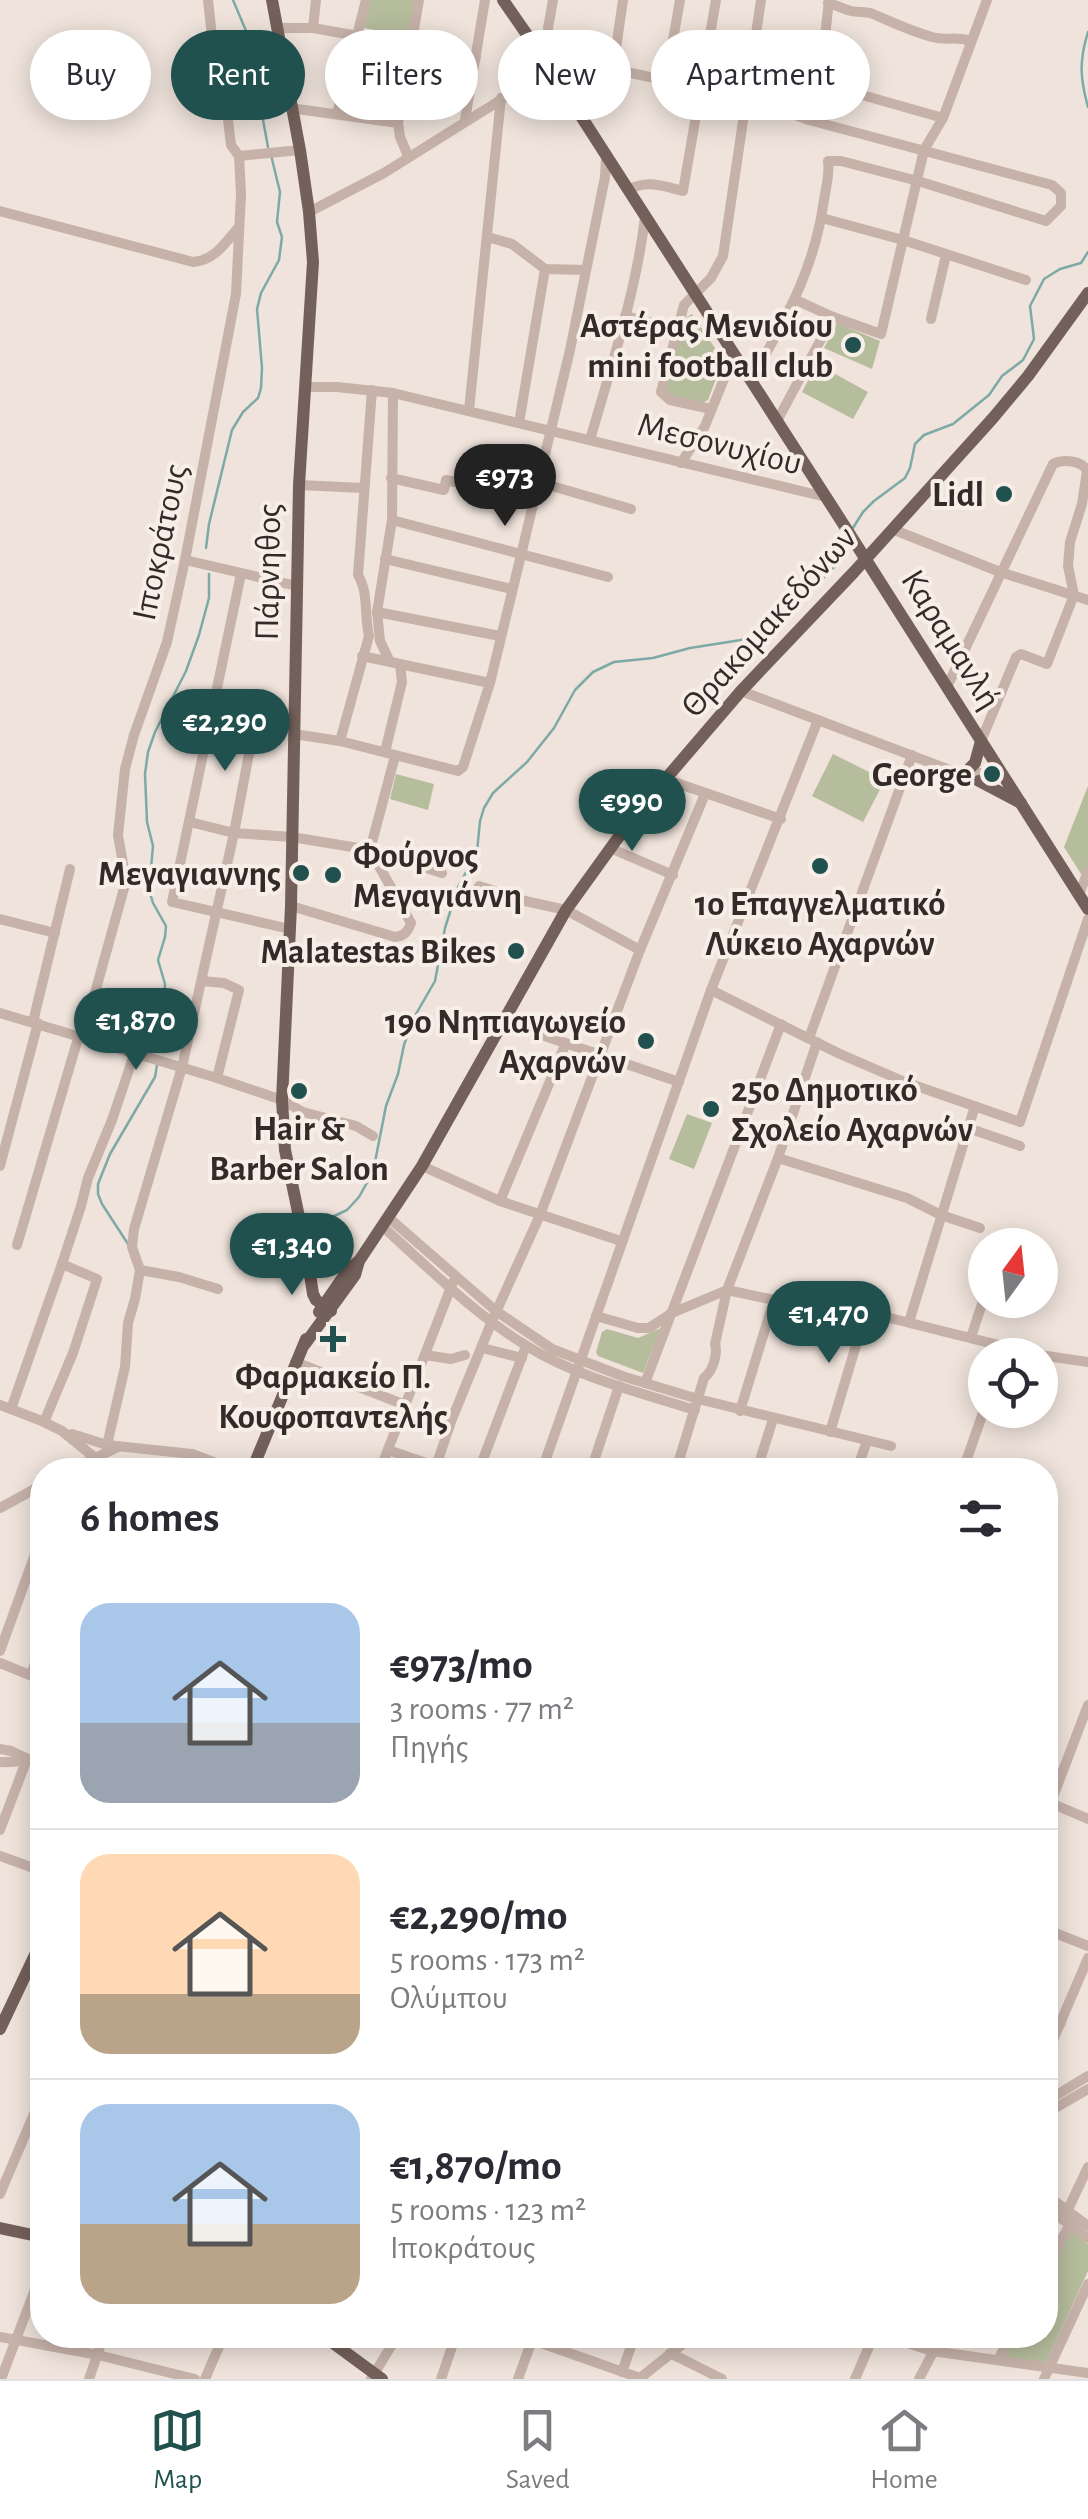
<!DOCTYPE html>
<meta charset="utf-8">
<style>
:root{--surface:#fff;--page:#f2f2f3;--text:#2b2b33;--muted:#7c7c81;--line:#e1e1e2;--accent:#21514e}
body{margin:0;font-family:"Alegreya Sans",sans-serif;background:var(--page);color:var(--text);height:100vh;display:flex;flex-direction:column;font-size:38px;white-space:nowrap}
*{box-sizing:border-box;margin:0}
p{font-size:32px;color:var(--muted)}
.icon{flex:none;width:55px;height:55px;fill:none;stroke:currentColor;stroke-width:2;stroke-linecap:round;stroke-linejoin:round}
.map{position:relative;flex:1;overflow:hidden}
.sheet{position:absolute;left:30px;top:1458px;width:1028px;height:890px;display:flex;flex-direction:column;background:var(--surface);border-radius:40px;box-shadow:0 5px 25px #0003}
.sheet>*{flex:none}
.banner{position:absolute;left:30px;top:30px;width:1030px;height:90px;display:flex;gap:20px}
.needle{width:65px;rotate:15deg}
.tools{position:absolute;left:968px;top:1228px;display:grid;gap:20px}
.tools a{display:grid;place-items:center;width:90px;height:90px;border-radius:50%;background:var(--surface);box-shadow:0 5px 25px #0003;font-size:50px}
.price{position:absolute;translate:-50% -85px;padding:0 22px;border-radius:35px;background:var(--accent);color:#fff;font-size:32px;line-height:65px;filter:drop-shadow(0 2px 5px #0008)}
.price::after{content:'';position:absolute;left:50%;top:60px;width:30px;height:22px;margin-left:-15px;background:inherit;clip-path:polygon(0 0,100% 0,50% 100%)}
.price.on{background:#222;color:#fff}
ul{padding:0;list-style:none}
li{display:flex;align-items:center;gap:30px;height:250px;padding:0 50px}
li+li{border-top:2px solid var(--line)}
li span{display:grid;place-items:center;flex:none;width:280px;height:200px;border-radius:30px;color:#555}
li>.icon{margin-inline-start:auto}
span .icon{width:120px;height:120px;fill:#fffc;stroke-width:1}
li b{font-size:42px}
h2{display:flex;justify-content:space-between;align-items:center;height:120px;padding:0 50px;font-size:42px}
.chip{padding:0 35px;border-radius:45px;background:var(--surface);box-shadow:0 5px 25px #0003;font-size:35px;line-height:90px}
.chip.on{background:var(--accent);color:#fff}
.tabs{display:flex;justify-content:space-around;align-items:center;height:140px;border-top:2px solid var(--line);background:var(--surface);font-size:28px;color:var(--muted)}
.tabs a{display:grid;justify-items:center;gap:5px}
.tabs .on{color:var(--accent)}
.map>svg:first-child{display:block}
.green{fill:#b6bd9d}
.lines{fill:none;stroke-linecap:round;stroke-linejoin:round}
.stream{stroke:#7daaa6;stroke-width:2.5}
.minor{stroke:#c6b2a9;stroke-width:10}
.major{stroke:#74605a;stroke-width:12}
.poi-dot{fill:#21514e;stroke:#f7eee7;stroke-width:4}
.labels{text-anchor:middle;stroke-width:8;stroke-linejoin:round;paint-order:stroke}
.poi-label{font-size:35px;font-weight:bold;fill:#342a28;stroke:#f7eee7;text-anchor:end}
.street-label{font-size:35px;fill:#342a28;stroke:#f7eee7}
</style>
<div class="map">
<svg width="1088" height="2379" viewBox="0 0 1088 2379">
<rect width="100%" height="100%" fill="#efe3db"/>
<g class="green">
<polygon points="370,0 416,0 410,37 364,28"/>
<polygon points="692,314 723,360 708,400 700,404 667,396 663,389 682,320"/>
<polygon points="837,323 880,341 872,369 824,348"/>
<polygon points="817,364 868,392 853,419 802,392"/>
<polygon points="833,754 885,780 863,822 812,796"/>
<polygon points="396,774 434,784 428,810 390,799"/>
<polygon points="1088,786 1088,885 1064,847"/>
<polygon points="687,1114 712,1123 694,1169 669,1159"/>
<polygon points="661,1328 643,1373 598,1356 596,1352 602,1332 607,1329 638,1338"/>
<polygon points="1070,2230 1088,2244 1088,2271 1046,2363 1004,2356 1015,2335 1045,2335 1045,2279"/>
</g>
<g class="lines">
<g class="stream">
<polyline points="233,0 255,52 259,70 259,98 268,147"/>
<path d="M1088 32C1079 61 1080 78 1088 107"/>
<polyline points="851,531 863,512 874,501 905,478 910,468 915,444 924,435 953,424 989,395 1002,376 1023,360 1034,339 1030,306 1044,279 1060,269 1081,263 1088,252"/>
<polyline points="206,548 209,524 232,430 243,412 258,398 261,388 262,368 257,309 261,293 279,260 282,237 277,222 280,192 271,155"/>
<polyline points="160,1043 165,984 158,960 165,937 166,926 153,903 149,890 153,846 147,822 145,774 148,752 155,732 186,671 199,635 209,598 209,574"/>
<polyline points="307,1229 347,1210 359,1197 373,1172 386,1106 398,1074 404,1045 412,1021 435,981 445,928 458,887 477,852 480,821 484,808 493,793 527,762 554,728 575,690 593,672 614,662 653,658 690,648 741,640 775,626 837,564 847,538"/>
<polyline points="281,1241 299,1233"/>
<polyline points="128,1244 102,1204 98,1194 98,1184 110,1154 155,1077 157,1065"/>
</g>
<g class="minor">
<path d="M828 3C836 5 843 9 851 11 858 13 865 11 873 14 894 23 910 31 932 37 946 41 957 36 970 41"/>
<polyline points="277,28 313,28 476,57"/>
<polyline points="313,28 316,0"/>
<polyline points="550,67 548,28 553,0"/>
<polyline points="613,69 623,0"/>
<polyline points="666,80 680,0"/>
<polyline points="820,83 943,118"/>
<polyline points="290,108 398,123"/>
<polyline points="337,114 366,0"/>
<polyline points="465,120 485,0"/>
<polyline points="809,120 820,83 829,0"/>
<polyline points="239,156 300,150"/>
<polyline points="408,156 400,137 398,123 419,0"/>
<path d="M628 190C647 179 663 186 683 191L716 0"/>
<path d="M0 211 193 262C214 261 225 243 238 228"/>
<path d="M309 212 384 173 563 61 580 62 747 98 809 120 1052 185 1061 193V206L1046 221 918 181 841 161H828C830 174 826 187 824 200 814 272 785 319 751 381"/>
<polyline points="822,218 903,240 1026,280"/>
<polyline points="488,237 512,244 545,269 586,270"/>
<polyline points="796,300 833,317 881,334 924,150 943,118 987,0"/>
<polyline points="625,316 677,329"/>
<polyline points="931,319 946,255"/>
<polyline points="307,387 337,387 393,393 826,497"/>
<polyline points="711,409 670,400 661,392 684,305 711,278 723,256 761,0"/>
<polyline points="469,410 501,98"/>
<polyline points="777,421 833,317"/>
<polyline points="519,423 545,269"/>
<path d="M590 440C611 366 636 293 645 217"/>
<polyline points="681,463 705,426 734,354"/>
<polyline points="391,478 444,490 446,480 533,499"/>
<polyline points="538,482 631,509"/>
<polyline points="299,485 364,488"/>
<polyline points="392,520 608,577"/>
<polyline points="892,529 1000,572 1088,600"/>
<polyline points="385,559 512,589"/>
<polyline points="185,560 297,586"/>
<polyline points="241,574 172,902 290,929"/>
<polyline points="377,612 500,636"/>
<polyline points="362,656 490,683"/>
<polyline points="390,662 380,641 377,612 392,520 393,393"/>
<path d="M947 687 1053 464C1063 459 1082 460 1087 471L1082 504 1070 542 1068 566 1074 595 1047 664 1021 654 1016 657 981 741"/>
<polyline points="741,691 979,781 994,779 1002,773"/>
<polyline points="294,734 340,741 458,771 463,767 490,683 521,555 570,350 605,177 606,157"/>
<path d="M340 741 369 636C364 616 369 593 358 575L372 390"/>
<polyline points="385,752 402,682 400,664"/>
<polyline points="964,773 1002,773"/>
<polyline points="665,779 781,819"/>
<polyline points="190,822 234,833 292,837 370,850 442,873"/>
<polyline points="610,848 673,875"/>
<polyline points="479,886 525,901 566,910 640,950"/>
<polyline points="1079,895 1088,871"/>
<path d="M291 906 395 937C405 936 408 931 411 923L370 850 395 756"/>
<polyline points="0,919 55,933"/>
<polyline points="202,981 224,983 239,990 217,1078"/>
<polyline points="711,990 840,1054 905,1082 1020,1122 1088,919"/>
<polyline points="0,1013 217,1078 282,1100 303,1112 356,1126 373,1136"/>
<polyline points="33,1022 70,869"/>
<polyline points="504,1022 679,1082"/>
<polyline points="83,1036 126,881 118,835 125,769 134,735 167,642 185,560 236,294 241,194 239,156 231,145 221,60 212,36 208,0"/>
<polyline points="809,1038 912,755"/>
<polyline points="968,1128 1020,1146"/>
<polyline points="778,1158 907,1198 941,1215 980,1228"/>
<polyline points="0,1166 38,1023"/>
<polyline points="422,1166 500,1201 621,1241"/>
<polyline points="500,1201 566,1043"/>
<polyline points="389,1218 496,1311 552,1349 622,1376 698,1399 891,1446"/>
<path d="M383 1227C429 1268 474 1314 527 1346 574 1376 641 1393 695 1410"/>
<polyline points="17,1245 79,1035"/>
<polyline points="62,1264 97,1279 73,1353 44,1422 62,1431 94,1457"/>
<polyline points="140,1270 179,1277 218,1289"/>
<polyline points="596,1316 638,1328 649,1328 672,1313 727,1290 774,1300 866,1312 1038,1355"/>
<polyline points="909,1322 975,1106"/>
<polyline points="971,1337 985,1295"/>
<polyline points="482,1348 522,1358"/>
<polyline points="425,1355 451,1359 465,1355"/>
<polyline points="1040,1355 1088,1362"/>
<polyline points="295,1362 405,1405"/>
<polyline points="645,1383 781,1024"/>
<polyline points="0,1405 47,1423"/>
<polyline points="11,1409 62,1264 81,1206 88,1178 112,1120 135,1052"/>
<polyline points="740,1411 774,1300"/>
<polyline points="830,1432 866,1312"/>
<polyline points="72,1434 107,1445 192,1454 235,1470"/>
<polyline points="107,1445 125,1367 128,1323 135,1299 140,1270 132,1247 134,1229 182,1067 234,833 255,722"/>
<polyline points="388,1450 447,1470"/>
<polyline points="436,1466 452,1419 492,1321 540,1215 640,950 705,794"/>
<polyline points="70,1470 118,1447"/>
<polyline points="186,1470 192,1454"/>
<polyline points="380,1470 453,1282"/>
<polyline points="479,1470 526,1346"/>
<polyline points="542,1470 711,990 818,720"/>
<polyline points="591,1470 619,1386"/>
<path d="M676 1470 704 1378C713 1371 718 1354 715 1344L727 1290 778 1158 817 1042"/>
<polyline points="757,1470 773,1419"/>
<polyline points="857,1470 867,1441"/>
<polyline points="963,1470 985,1407"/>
<polyline points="0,1508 42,1485"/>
<polyline points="0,1651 42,1535"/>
<polyline points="0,1663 42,1680"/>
<polyline points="31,1675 42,1642"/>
<polyline points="0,1749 11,1751 26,1758"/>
<path d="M0 1762C14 1763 28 1759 42 1761"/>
<polyline points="1046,1801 1088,1819"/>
<polyline points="1045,1818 1088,1705"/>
<polyline points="0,1830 27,1759"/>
<polyline points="0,1856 42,1871"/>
<polyline points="1045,1929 1088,1946"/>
<polyline points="1045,2017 1061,2023"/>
<polyline points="1045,2059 1088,1958"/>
<polyline points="1045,2102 1088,2076"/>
<polyline points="1045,2114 1088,2089"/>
<polyline points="0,2194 42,2095"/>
<polyline points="1045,2194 1088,2226"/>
<polyline points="1045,2206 1088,2238"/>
<polyline points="1063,2220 1088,2167"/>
<polyline points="1045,2271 1074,2216"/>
<polyline points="518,2335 640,2378"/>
<polyline points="883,2335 932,2351 1088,2373"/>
<polyline points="0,2337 98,2355 195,2379"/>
<polyline points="670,2353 722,2379"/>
<polyline points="998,2360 1011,2335"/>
<polyline points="622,2372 635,2335"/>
<polyline points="1,2379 42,2271"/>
<polyline points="89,2379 104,2335"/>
<polyline points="205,2379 224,2335"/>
<polyline points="371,2379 398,2335"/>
<polyline points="441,2379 456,2335"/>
<polyline points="518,2379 532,2340"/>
<polyline points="639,2379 694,2335"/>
<polyline points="855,2379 874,2335"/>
<polyline points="919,2379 942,2335"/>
<polyline points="1044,2379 1088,2284"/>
</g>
<g class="major">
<polyline points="272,0 300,150 309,212 313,262 299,485 291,906 282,1100 285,1150 307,1255 313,1294 316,1300 331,1311"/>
<polyline points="503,0 550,68 842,522 1088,909"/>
<polyline points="966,772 975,763 981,741"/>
<polyline points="979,781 1021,803"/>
<polyline points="319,1312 348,1270 359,1261"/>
<polyline points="305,1344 355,1275 359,1261 422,1166 566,910 633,817 741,691 854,572 993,418 1028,376 1088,293"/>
<polyline points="252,1470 306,1339"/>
<polyline points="0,2029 42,1940"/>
<polyline points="0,2228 42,2237"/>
<polyline points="322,2335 382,2379"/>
</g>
</g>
<g class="poi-dot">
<circle cx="853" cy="345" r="10"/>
<circle cx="1004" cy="494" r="10"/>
<circle cx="992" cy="774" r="10"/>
<circle cx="820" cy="866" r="10"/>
<circle cx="301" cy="873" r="10"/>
<circle cx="333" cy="875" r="10"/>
<circle cx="516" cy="951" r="10"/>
<circle cx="646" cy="1041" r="10"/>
<circle cx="299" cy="1091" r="10"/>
<circle cx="711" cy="1109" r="10"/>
<path d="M328 1324h10v10h10v10h-10v10h-10v-10h-10v-10h10z"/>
</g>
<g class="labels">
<g class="poi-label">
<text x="833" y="337">Αστέρας Μενιδίου<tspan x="833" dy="40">mini football club</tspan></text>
<text x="984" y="506">Lidl</text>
<text x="972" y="786">George</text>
<text x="353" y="867" text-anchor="start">Φούρνος<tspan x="353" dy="40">Μεγαγιάννη</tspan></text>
<text x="281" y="885">Μεγαγιαννης</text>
<text x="820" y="915" text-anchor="middle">1ο Επαγγελματικό<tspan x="820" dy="40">Λύκειο Αχαρνών</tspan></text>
<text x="496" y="963">Malatestas Bikes</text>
<text x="626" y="1033">19ο Νηπιαγωγείο<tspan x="626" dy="40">Αχαρνών</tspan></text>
<text x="731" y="1101" text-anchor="start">25ο Δημοτικό<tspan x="731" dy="40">Σχολείο Αχαρνών</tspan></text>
<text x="299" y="1140" text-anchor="middle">Hair &amp;<tspan x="299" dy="40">Barber Salon</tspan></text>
<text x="333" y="1388" text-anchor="middle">Φαρμακείο Π.<tspan x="333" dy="40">Κουφοπαντελής</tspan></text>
</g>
<g class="street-label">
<text transform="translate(720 443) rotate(14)" y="12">Μεσονυχίου</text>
<text transform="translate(159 542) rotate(-78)" y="12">Ιποκράτους</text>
<text transform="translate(267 572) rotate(-89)" y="12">Πάρνηθος</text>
<text transform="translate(768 621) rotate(-48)" y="12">Θρακομακεδόνων</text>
<text transform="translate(952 639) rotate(58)" y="12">Καραμανλή</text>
</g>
</g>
</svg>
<div class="tools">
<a><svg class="needle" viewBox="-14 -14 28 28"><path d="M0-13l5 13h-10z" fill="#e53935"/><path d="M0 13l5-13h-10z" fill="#7c7c81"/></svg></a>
<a><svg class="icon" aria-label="locate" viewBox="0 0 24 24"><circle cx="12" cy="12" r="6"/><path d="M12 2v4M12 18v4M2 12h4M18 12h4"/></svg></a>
</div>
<b class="price on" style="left:505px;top:529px">€973</b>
<b class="price" style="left:225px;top:774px">€2,290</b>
<b class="price" style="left:632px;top:854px">€990</b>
<b class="price" style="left:136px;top:1073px">€1,870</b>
<b class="price" style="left:292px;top:1298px">€1,340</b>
<b class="price" style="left:829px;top:1366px">€1,470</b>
<div class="banner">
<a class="chip">Buy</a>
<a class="chip on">Rent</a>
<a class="chip">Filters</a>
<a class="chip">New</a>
<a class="chip">Apartment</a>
</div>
<section class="sheet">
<h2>6 homes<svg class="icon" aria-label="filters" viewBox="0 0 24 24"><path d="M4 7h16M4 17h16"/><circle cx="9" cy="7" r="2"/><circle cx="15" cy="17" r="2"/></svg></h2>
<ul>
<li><span style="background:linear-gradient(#a9c7e8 60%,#9aa5b1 0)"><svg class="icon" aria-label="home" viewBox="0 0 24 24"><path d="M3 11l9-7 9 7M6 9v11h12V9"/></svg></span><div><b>€973/mo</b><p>3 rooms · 77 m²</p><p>Πηγής</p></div></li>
<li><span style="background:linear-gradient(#ffd9b3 70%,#b9a48a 0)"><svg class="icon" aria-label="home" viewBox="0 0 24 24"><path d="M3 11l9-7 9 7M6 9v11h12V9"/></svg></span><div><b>€2,290/mo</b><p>5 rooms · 173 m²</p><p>Ολύμπου</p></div></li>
<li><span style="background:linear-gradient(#a9c7e8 60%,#b9a48a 0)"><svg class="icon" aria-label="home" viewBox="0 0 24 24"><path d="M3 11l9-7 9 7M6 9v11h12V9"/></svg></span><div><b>€1,870/mo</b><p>5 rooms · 123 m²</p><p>Ιποκράτους</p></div></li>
</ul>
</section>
</div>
<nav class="tabs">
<a class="on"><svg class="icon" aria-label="map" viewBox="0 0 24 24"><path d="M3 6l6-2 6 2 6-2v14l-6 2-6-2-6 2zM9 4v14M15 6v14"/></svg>Map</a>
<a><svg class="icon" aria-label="saved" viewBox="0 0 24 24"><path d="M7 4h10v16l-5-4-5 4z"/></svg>Saved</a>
<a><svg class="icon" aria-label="home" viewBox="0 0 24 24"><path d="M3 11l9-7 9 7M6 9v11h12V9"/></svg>Home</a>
</nav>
